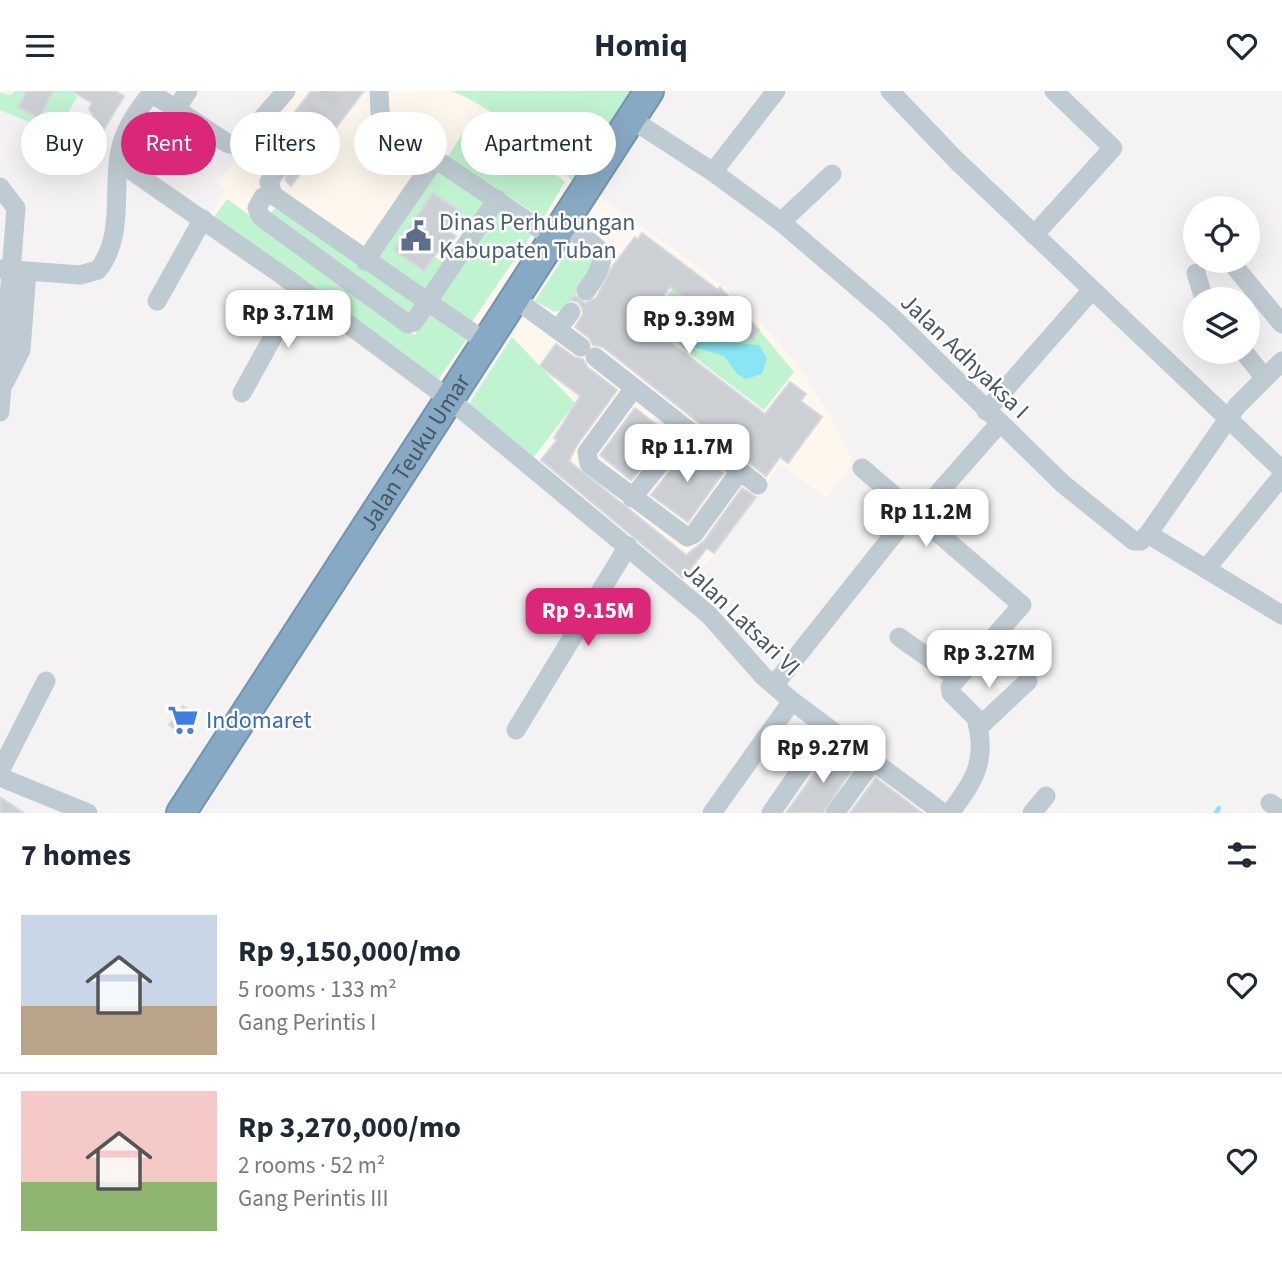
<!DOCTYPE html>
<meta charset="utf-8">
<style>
:root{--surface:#fff;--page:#f6f6f7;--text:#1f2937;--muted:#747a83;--line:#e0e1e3;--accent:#db2777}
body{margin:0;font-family:"Source Sans 3",sans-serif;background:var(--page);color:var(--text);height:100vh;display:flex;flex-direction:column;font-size:26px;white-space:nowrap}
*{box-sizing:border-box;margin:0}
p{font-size:23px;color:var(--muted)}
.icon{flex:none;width:38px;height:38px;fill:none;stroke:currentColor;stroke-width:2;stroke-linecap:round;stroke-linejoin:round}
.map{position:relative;height:722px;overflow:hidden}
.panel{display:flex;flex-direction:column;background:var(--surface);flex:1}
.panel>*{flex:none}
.guide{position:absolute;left:21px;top:21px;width:700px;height:63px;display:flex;gap:14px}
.fabs{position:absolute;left:1183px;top:105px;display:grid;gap:14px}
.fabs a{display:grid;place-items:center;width:77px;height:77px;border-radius:50%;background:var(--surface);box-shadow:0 7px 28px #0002;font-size:35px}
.price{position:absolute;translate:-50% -60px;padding:0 16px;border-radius:14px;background:#fff;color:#222;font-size:23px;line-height:46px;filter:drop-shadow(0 2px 4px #0008)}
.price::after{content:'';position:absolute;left:50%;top:42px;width:21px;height:16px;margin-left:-10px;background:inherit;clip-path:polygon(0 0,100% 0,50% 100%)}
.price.current{background:var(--accent);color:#fff}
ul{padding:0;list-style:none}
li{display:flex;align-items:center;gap:21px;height:175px;padding:0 21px}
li+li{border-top:2px solid var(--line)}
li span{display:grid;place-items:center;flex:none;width:196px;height:140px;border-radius:0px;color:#555}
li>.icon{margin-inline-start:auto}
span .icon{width:84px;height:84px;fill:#fffc;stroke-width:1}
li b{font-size:30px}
h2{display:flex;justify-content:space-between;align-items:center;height:84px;padding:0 21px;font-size:30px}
.pill{padding:0 24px;border-radius:32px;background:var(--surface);box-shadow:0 7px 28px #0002;font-size:24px;line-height:63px}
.pill.current{background:var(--accent);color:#fff}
header{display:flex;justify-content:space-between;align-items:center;height:91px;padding:0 21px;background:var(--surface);font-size:32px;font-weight:700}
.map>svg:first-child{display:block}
.commercial{fill:#fef7ed}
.green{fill:#c0f3cf}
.water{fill:#8ae5f2}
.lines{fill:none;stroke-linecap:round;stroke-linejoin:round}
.stream{stroke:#8ae5f2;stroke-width:4.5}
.building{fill:#ccd0d5;stroke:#d6d9de;stroke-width:2}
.minor-tunnel{stroke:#c9cbce;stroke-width:19;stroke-dasharray:19 10;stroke-linecap:butt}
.highway-casing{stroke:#7294af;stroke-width:32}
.minor{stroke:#bfcbd2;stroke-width:19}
.highway{stroke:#87a9c3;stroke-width:28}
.labels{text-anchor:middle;stroke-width:5;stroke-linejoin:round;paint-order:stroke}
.service-label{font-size:24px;fill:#4e5e75;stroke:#fff;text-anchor:start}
.street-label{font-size:24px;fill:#485761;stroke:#fff}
.shop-label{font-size:24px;fill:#366cbe;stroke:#fff;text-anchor:start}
</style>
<header><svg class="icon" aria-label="menu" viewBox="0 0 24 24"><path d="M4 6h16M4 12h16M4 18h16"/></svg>Homiq<svg class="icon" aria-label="heart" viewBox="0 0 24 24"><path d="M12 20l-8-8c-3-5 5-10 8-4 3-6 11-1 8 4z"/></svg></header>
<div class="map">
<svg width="1282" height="722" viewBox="0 0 1282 722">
<rect width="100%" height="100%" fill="#f4f2f2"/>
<g class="commercial">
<polygon points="293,0 452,0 482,13 498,25 572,89 441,293 210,124 225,101 217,92"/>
<polygon points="600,106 709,183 751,220 800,276 836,335 853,371 827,407 780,373 715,463 687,494 530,371 575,312 512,246"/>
</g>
<g class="green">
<polygon points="16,0 71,0 77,6 57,42 0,19 0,2 10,4"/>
<path d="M452 0H631L572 89C533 55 500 20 452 0Z"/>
<polygon points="469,32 497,49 503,38 565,91 543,127 447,67"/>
<polygon points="436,74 487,108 464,141 452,133 461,120 433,102 394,159 434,165 445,173 424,203 372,168"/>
<polygon points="227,108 414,244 430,223 466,249 438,289 214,126"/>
<polygon points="278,113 417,213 407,228 267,127"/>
<polygon points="499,115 535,139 469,235 434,212"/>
<polygon points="574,150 592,162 595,177 564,218 555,221 535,210"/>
<polygon points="672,198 691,212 696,207 752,249 760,240 794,281 764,319 648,231"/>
<polygon points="512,246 575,312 530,371 468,315"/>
</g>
<polygon class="water" points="703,235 727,251 759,254 767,267 762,283 746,288 737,283 724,265 694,256 692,242"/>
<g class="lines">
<polyline class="stream" points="1216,722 1219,717"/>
</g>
<g class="building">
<polygon points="27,0 53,0 39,27 18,16"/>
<polygon points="72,0 115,0 124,5 103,40 89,18 92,12"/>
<polygon points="311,0 364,0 291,95 285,89 287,82 282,72 275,70 265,75 258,69"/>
<polygon points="433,102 461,121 447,140 456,145 443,165 437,161 424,180 394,159"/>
<polygon points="642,142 718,199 720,196 759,239 752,248 695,206 691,211 670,196 644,231 765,323 790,291 806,303 801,310 822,326 788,372 780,366 766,385 603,256 593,254 589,247 575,236 583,223 582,217 578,211 570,209 575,204 585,212 596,207 612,176 635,146 638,148"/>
<polygon points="556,253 574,266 583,268 587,276 617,299 577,354 569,370 686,464 704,450 742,397 756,406 714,462 707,457 683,487 541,369 557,349 554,347 580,305 540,275"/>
<polygon points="635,317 668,343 631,389 600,364"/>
<polygon points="689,356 723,382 688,431 651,404"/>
<polygon points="183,615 196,624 183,644 169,634"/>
<polygon points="833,657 855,673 823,722 786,722"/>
<polygon points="876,687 922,722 850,722"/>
<polygon points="0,706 24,722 0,722"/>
</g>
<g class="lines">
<polyline class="minor-tunnel" points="275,82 333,0"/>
<g class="highway-casing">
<g id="highway">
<path id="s1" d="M181 722 649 0"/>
</g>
</g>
<g class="minor">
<polyline points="379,0 380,21 386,35 553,147"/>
<polyline points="890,0 956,69 1282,379"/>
<polyline points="176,18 227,52 238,55 286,0"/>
<polyline points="631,28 713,81 781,131 891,225 1063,393 1134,450 1141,450 1148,443 1237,315 1282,270"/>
<polyline points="119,71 286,187 449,308 709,524 763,585 792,610 943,722"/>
<polyline points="713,81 776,0"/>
<polyline points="0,96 16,117 0,321"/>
<polyline points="273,104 269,91 275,82"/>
<polyline points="781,131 832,83"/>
<path d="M562 134C600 158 616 157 586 200"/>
<polyline points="1034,144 1113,57 1054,0"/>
<polyline points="365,170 436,67"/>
<polyline points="1230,170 1282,233"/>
<path d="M0 178 80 184 98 179C127 142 110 93 122 52 126 37 139 17 149 5L157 6 176 18 188 0"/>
<polyline points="1196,182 1204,208"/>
<polyline points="514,207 581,256"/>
<polyline points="157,210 203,128"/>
<polyline points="558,238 571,221"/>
<polyline points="486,251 273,104 263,106 257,117 261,126 408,233 414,231 497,108"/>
<polyline points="1244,261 1264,286"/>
<polyline points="595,266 758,394"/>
<polyline points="5,291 21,259 27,181"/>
<polyline points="634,297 587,361 589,373 687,446 694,443 740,380"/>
<polyline points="242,302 300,197"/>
<polyline points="986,320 1091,200"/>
<path d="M862 377 1022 514 950 596 951 602 976 627C988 670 974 690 950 722"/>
<polyline points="632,407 687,339"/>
<polyline points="1148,443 1282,524"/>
<polyline points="1206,478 1282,385"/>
<polyline points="899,546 957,587"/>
<polyline points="774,594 902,433 926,416 999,333"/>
<polyline points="978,637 1028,590"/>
<polyline points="516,639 628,455"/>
<polyline points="0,680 46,590"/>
<polyline points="0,686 88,722"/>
<polyline points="1270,712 1282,720"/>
<polyline points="712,722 792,610"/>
<polyline points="771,722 829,638"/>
<polyline points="835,722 873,670"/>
<polyline points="1032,722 1046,705"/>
</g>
<use href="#highway" class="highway"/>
</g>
<defs>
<g id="civic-bare" transform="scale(2.415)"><path d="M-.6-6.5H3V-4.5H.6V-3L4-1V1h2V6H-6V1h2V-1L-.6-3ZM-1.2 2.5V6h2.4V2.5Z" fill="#5c6f8a" stroke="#fff" stroke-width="2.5" paint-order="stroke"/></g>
<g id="supermarket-bare" transform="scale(2.415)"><path d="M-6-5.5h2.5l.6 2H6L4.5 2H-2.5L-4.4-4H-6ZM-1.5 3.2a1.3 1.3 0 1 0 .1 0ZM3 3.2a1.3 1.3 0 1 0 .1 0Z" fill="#3f7fe0" stroke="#fff" stroke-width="2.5" paint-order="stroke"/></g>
</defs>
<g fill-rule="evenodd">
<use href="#civic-bare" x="416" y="145"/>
<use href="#supermarket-bare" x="183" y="629"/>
</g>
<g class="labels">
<g class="service-label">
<text x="439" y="139">Dinas Perhubungan<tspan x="439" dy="28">Kabupaten Tuban</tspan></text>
</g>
<g class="street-label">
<text transform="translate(965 265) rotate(44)" y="8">Jalan Adhyaksa I</text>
<text dy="8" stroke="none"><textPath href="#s1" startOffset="430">Jalan Teuku Umar</textPath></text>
<text transform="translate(742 528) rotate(44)" y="8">Jalan Latsari VI</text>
</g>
<g class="shop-label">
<text x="206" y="637">Indomaret</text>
</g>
</g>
</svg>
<div class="fabs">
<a><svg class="icon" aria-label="locate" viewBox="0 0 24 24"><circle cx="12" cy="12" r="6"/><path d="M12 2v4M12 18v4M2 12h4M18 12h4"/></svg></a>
<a><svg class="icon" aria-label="layers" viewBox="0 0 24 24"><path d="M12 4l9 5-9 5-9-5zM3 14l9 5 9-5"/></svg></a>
</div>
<b class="price" style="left:288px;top:259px">Rp 3.71M</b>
<b class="price" style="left:689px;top:265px">Rp 9.39M</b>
<b class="price" style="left:687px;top:393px">Rp 11.7M</b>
<b class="price" style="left:926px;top:458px">Rp 11.2M</b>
<b class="price current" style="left:588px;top:557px">Rp 9.15M</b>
<b class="price" style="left:989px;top:599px">Rp 3.27M</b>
<b class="price" style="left:823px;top:694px">Rp 9.27M</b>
<div class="guide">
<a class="pill">Buy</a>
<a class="pill current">Rent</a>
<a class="pill">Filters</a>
<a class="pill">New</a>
<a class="pill">Apartment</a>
</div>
</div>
<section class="panel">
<h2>7 homes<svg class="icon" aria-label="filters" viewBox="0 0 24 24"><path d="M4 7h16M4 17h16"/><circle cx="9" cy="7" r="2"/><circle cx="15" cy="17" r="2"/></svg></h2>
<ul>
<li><span style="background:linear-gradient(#c9d6e8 65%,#b9a48a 0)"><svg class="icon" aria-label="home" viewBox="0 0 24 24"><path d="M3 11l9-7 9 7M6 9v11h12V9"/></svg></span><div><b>Rp 9,150,000/mo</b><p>5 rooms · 133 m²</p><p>Gang Perintis I</p></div><svg class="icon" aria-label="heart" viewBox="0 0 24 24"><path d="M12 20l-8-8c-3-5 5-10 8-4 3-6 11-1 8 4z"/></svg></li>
<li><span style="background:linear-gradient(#f6c9c9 65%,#8fb573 0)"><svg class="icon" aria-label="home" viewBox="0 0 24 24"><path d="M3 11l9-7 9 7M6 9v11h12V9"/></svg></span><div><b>Rp 3,270,000/mo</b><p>2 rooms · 52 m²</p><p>Gang Perintis III</p></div><svg class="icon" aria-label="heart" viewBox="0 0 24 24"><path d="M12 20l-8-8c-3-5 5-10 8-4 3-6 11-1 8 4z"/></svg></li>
</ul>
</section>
